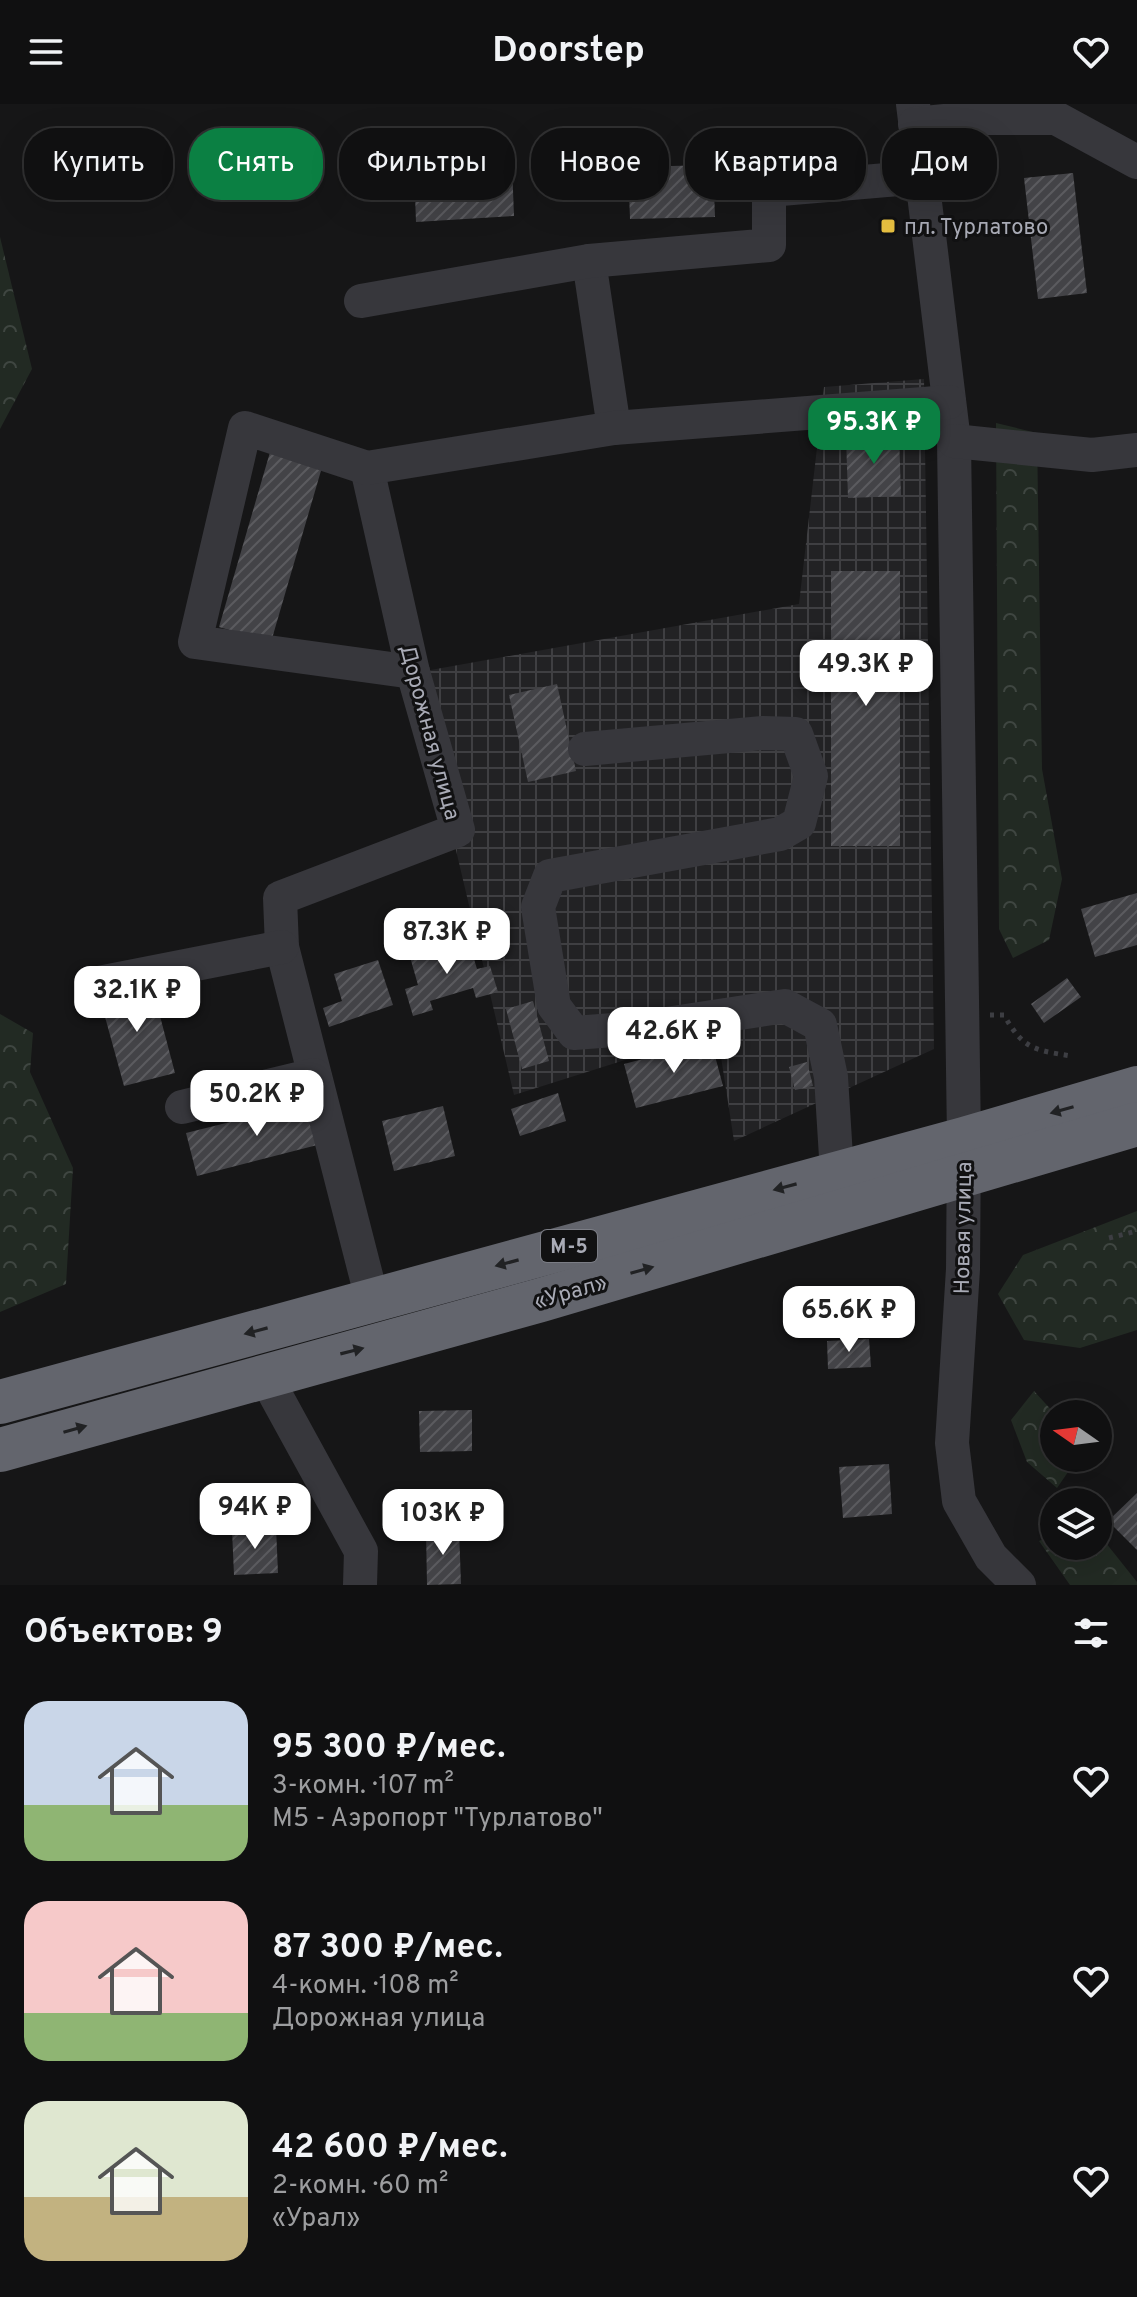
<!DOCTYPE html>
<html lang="ru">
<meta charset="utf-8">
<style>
:root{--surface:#101011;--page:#19191a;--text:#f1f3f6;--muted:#9c9d9f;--line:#303031;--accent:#0b8043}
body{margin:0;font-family:Overpass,sans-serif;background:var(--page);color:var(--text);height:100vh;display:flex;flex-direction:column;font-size:30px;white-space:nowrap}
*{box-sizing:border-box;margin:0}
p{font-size:26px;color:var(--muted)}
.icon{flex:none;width:44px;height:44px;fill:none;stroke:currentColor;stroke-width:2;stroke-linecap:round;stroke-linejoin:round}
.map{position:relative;height:1481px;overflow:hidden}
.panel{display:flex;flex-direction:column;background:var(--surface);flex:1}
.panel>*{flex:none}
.top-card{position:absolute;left:24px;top:24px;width:1090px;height:72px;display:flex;gap:16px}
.needle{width:52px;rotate:284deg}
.fabs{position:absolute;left:1040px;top:1296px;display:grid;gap:16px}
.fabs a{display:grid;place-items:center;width:72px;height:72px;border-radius:50%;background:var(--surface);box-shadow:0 8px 32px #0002,0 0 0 2px var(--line);font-size:40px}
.price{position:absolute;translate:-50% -68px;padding:0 18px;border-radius:16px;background:#fff;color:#222;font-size:26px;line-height:52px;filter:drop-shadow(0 2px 4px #0008)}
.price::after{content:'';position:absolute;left:50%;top:48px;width:24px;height:18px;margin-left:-12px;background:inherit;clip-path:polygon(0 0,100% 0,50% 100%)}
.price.selected{background:var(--accent);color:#fff}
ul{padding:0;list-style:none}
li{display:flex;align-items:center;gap:24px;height:200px;padding:0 24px}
li span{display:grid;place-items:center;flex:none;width:224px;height:160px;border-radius:24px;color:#555}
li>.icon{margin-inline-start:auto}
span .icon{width:96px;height:96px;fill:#fffc;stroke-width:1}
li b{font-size:34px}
h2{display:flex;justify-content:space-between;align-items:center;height:96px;padding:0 24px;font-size:34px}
.tag{padding:0 28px;border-radius:32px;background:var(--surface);box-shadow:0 8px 32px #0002,0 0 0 2px var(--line);font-size:28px;line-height:72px}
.tag.selected{background:var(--accent);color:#fff}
header{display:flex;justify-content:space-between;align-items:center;height:104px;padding:0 24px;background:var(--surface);font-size:36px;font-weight:700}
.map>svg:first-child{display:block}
.industrial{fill:url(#industrial-grid)}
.forest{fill:url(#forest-crowns)}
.building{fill:url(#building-hatch)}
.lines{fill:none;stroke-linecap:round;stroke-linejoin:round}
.path{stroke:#3d3e43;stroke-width:5;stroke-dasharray:4 6;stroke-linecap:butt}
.minor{stroke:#37373c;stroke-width:34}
.highway{stroke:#63656d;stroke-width:44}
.oneway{fill:#212224}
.poi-dot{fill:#e5be40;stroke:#111112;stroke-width:3}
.labels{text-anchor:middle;stroke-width:6;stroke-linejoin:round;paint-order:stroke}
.shield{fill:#111112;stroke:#7b7d85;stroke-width:2}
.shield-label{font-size:20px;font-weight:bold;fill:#a9abb6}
.poi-label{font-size:22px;fill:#a9abb6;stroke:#111112;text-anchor:start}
.street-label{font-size:22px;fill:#a9abb6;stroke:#111112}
</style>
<header><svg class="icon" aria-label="menu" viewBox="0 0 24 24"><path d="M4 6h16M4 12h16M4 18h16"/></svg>Doorstep<svg class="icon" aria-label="heart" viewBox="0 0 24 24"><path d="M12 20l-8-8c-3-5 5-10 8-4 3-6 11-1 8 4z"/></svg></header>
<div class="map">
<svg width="1137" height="1481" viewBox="0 0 1137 1481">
<defs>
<pattern id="industrial-grid" width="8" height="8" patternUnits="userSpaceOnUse" patternTransform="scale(2)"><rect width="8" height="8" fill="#222224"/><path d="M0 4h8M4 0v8" fill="none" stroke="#3f3f42"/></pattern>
<pattern id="forest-crowns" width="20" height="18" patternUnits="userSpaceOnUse" patternTransform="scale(2)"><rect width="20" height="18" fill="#222a23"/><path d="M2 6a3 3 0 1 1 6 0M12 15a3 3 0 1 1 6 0" fill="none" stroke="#3f4641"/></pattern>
<pattern id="building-hatch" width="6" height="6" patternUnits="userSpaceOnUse" patternTransform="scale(2)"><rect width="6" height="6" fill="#434347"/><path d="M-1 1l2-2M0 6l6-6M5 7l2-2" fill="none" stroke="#5b5b5f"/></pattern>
</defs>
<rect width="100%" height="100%" fill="#161617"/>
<polygon class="industrial" points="924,275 934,945 734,1037 717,927 514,991 414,569 799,500 824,283"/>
<g class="forest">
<polygon points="0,133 32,265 0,325"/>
<polygon points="996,319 1037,329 1042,665 1062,775 1049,836 1013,854 999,825"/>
<polygon points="0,910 33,929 30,968 73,1064 66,1180 0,1208"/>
<polygon points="1137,1107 1137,1226 1080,1244 1024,1236 998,1190 1023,1151"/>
<polygon points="1034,1287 1055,1310 1054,1354 1077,1355 1057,1384 1027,1358 1011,1316"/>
<polygon points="1098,1429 1137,1478 1137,1481 1070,1481 1039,1437 1054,1430 1054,1442 1098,1442"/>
</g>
<g class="building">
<polygon points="512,60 514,112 416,118 414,65"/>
<polygon points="713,61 715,113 630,115 628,63"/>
<polygon points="1073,69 1087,189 1038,195 1024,74"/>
<polygon points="899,330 901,392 848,394 846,332"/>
<polygon points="273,338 325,353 271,538 219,523"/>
<rect x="831" y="467" width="69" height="275"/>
<polygon points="557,580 576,667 528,678 509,591"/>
<polygon points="1137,789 1137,841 1095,853 1081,805"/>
<polygon points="468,835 477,865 490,862 498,888 476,894 473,884 430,897 433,906 413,912 405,885 418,881 410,853"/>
<polygon points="378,856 393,901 329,923 323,904 342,897 334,870"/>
<polygon points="1067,874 1081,893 1044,919 1031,900"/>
<polygon points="151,878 175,969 124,982 99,891"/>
<polygon points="533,897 549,957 522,965 506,905"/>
<polygon points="711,937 723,982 636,1004 624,960"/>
<polygon points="807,958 813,982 795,986 789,963"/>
<polygon points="558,989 566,1017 520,1032 511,1005"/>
<polygon points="318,996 329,1038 197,1072 186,1029"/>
<polygon points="443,1002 455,1052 394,1067 382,1017"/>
<polygon points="869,1235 871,1263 828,1265 827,1237"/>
<polygon points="472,1306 472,1347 420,1348 419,1307"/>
<polygon points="889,1360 892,1410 843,1414 839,1363"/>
<polygon points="1137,1389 1137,1446 1108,1417"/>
<polygon points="276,1423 278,1469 234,1471 232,1426"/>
<polygon points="459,1425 461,1480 427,1481 426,1426"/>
</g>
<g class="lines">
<g class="path">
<path d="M990 911H1004C1023 945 1034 946 1071 952"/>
<polyline points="1109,1134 1137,1127"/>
</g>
<g class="minor">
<polyline points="913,0 954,337 964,1035 963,1165 952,1339 959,1397 991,1453 1019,1481"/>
<polyline points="915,20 973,14 1056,14 1137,58"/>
<polyline points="589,157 614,324"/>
<polyline points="361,197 589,157 769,141 769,86 922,73"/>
<polyline points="954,337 1092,351 1137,346"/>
<polyline points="367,364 413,568 458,726 280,794 282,843 372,1195"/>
<polyline points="413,568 195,538 245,324 367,364 614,324 949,298"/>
<polyline points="585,645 763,629 796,630 811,672 799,719 780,730 550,772 538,803 554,902 574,929 640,924 785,902 820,921 831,973 837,1069"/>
<polyline points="99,879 282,843"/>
<polyline points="182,1003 314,971"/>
<polyline points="264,1270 361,1447 360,1481"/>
</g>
<g class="highway">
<polyline points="0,1298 964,1035 1137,984"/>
<polyline points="0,1346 541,1196 1137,1020"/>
</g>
</g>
<defs><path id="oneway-solid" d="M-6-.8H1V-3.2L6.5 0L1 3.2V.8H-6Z" transform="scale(2)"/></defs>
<g class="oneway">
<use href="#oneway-solid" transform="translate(1062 1006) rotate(164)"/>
<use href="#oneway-solid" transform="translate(785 1083) rotate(165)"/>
<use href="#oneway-solid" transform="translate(507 1159) rotate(165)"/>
<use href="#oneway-solid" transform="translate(642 1166) rotate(-16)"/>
<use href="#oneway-solid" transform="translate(256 1227) rotate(165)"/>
<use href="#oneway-solid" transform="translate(352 1247) rotate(-14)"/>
<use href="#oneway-solid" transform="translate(75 1325) rotate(-16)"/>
</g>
<rect class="poi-dot" x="880" y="114" width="16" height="16" rx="4"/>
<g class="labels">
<rect class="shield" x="541" y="1126" width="56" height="32" rx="6"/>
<g class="shield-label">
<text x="569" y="1149">М-5</text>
</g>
<g class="poi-label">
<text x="904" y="130">пл. Турлатово</text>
</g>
<g class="street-label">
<text transform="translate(431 628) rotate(75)" y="8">Дорожная улица</text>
<text transform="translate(962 1124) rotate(-89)" y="8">Новая улица</text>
<text transform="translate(570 1187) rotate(-16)" y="8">«Урал»</text>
</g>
</g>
</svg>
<div class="fabs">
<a><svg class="needle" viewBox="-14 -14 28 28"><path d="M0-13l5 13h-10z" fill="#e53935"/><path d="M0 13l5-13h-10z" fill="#9c9d9f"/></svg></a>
<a><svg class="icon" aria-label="layers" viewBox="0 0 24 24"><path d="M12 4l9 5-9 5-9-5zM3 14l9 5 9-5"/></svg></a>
</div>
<b class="price selected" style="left:874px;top:362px">95.3K ₽</b>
<b class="price" style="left:866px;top:604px">49.3K ₽</b>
<b class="price" style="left:447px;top:872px">87.3K ₽</b>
<b class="price" style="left:137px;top:930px">32.1K ₽</b>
<b class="price" style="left:674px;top:971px">42.6K ₽</b>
<b class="price" style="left:257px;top:1034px">50.2K ₽</b>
<b class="price" style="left:849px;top:1250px">65.6K ₽</b>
<b class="price" style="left:255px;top:1447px">94K ₽</b>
<b class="price" style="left:443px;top:1453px">103K ₽</b>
<div class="top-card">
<a class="tag">Купить</a>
<a class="tag selected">Снять</a>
<a class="tag">Фильтры</a>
<a class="tag">Новое</a>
<a class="tag">Квартира</a>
<a class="tag">Дом</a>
</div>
</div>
<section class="panel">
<h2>Объектов: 9<svg class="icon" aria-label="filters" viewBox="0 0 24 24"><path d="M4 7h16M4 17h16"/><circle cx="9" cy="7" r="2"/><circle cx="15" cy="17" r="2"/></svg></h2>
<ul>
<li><span style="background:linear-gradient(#c9d6e8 65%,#8fb573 0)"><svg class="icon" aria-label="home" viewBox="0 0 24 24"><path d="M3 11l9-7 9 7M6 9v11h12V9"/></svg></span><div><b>95 300 ₽/мес.</b><p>3-комн. · 107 m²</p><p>М5 - Аэропорт &quot;Турлатово&quot;</p></div><svg class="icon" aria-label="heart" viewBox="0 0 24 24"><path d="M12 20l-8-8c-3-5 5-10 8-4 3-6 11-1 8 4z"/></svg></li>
<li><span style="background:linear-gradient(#f6c9c9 70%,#8fb573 0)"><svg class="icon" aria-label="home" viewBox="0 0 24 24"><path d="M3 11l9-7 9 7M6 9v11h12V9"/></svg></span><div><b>87 300 ₽/мес.</b><p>4-комн. · 108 m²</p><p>Дорожная улица</p></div><svg class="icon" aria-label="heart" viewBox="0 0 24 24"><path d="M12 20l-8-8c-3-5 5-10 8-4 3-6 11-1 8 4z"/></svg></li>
<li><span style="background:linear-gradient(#dfe7d0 60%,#c2b280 0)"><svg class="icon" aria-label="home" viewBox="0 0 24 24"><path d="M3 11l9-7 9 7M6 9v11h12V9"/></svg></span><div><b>42 600 ₽/мес.</b><p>2-комн. · 60 m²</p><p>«Урал»</p></div><svg class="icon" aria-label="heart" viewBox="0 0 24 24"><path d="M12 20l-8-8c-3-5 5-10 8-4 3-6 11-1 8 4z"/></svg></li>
</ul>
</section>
